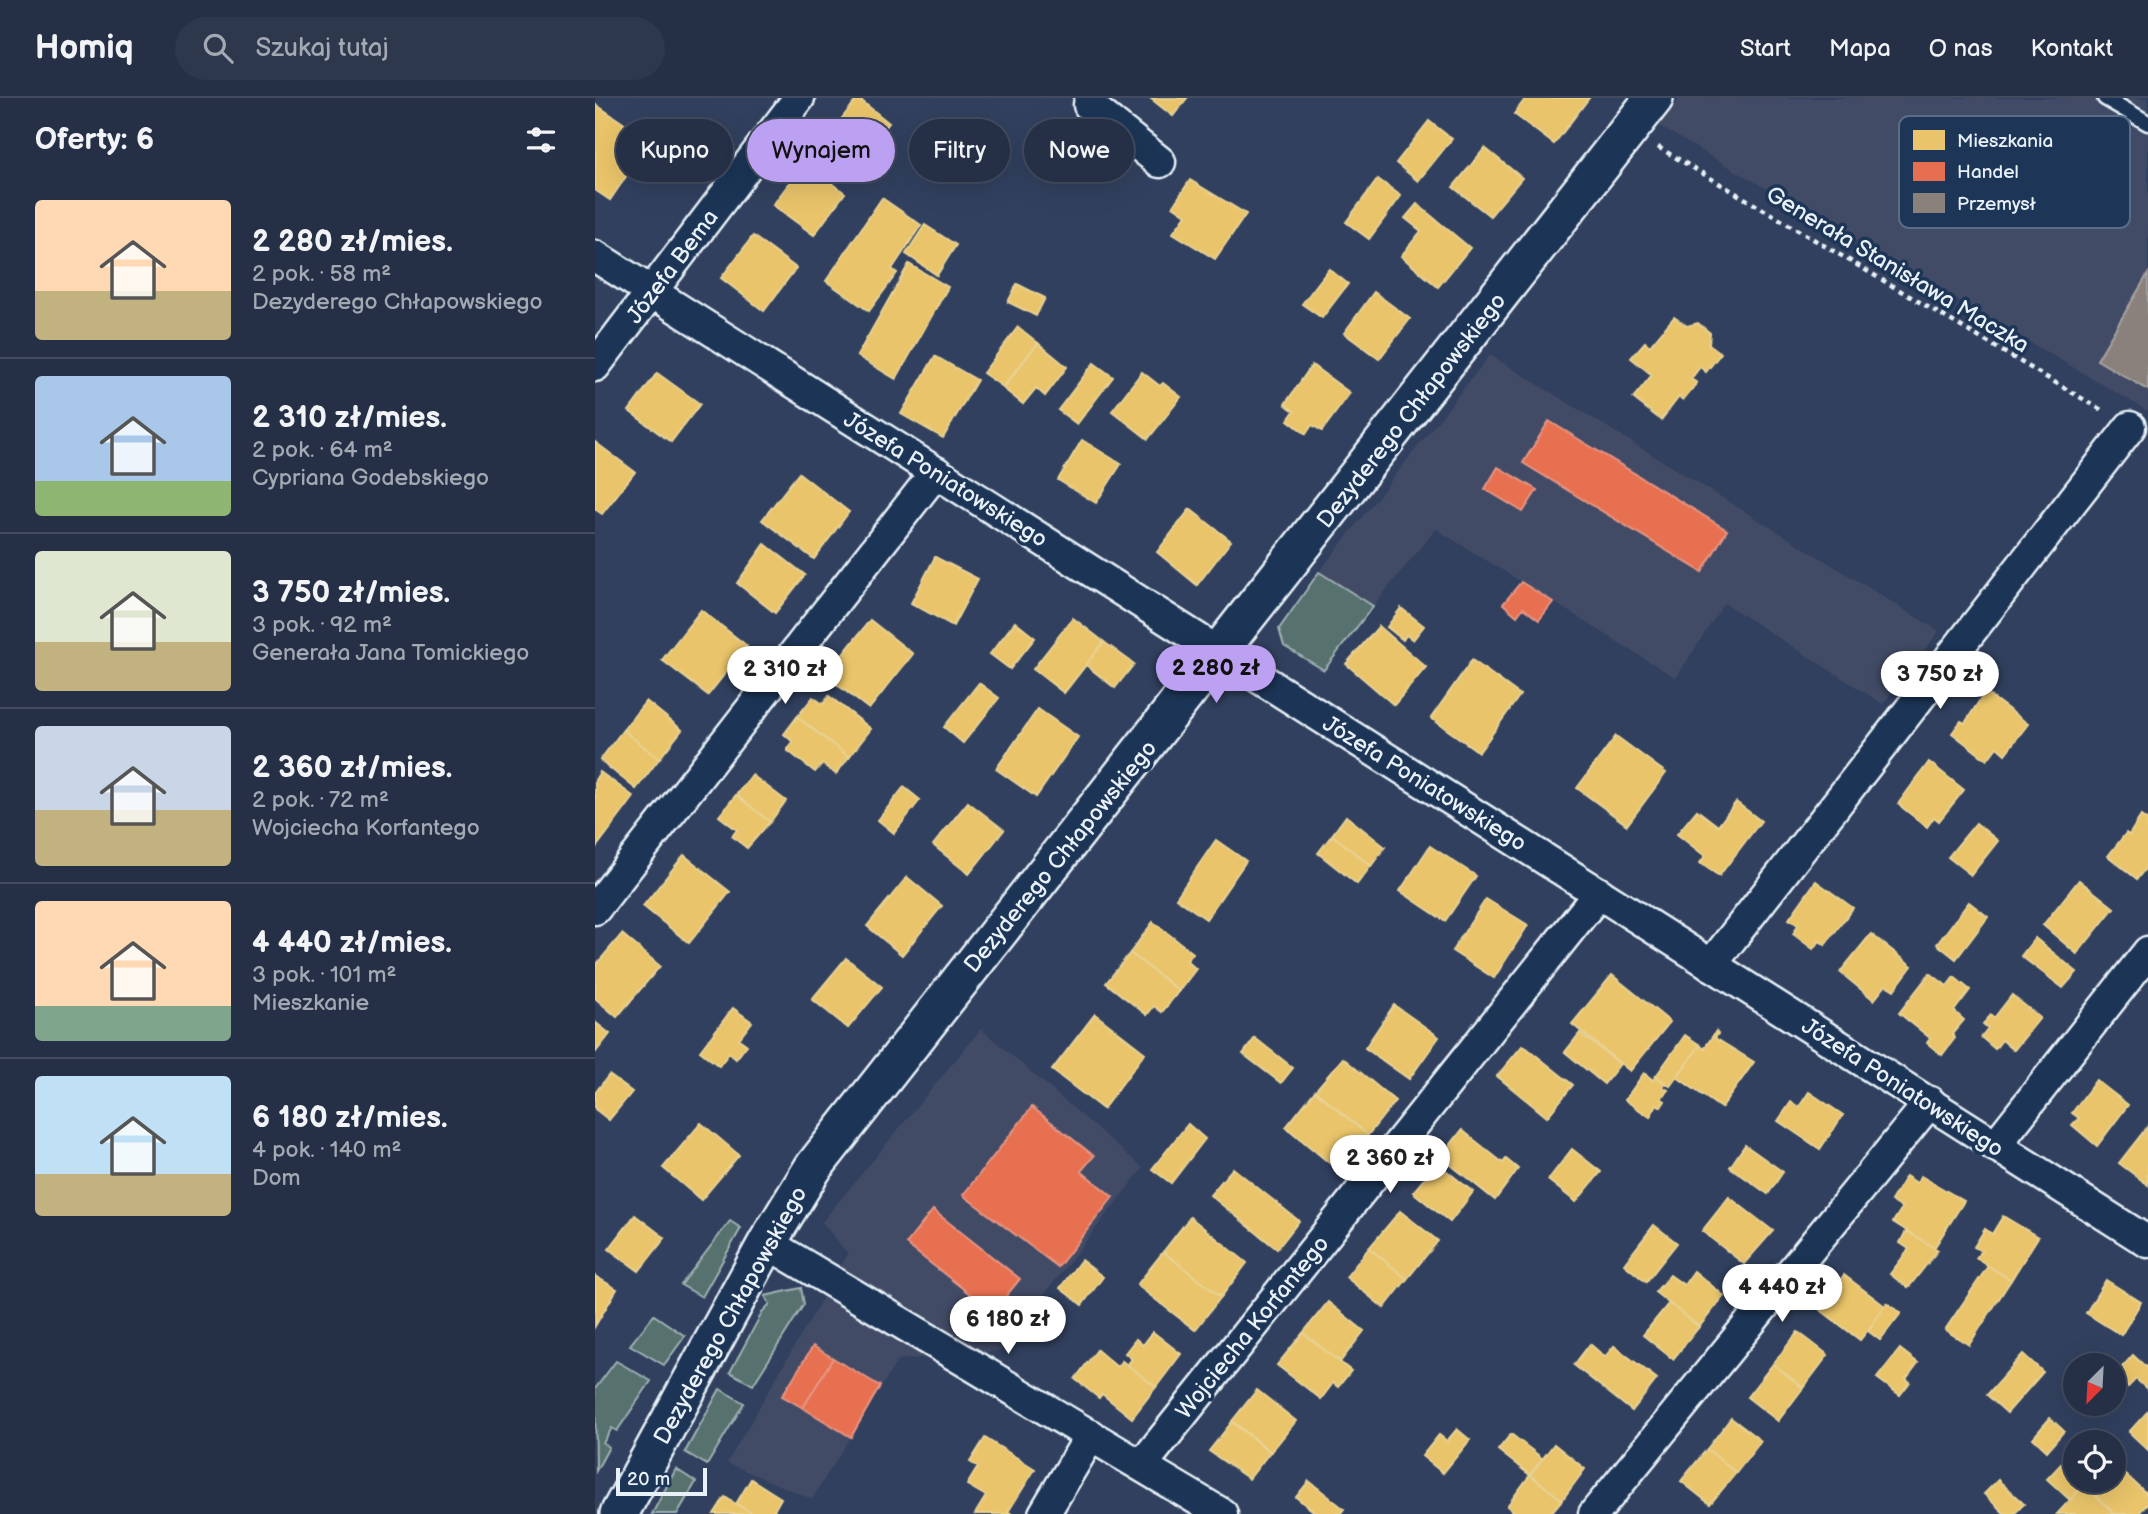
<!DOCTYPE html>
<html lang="pl">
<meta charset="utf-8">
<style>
:root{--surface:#253046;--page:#2d384d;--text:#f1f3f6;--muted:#a3a9b3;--line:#424b5f;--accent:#bca0f2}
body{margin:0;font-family:"Balsamiq Sans",sans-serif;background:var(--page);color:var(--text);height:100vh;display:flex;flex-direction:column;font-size:26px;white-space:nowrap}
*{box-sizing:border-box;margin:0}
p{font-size:23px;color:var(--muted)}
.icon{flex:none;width:38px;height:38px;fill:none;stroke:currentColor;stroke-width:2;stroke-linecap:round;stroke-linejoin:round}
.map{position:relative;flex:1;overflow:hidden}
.drawer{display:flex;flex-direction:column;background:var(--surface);width:595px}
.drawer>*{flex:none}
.banner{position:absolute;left:21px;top:21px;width:665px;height:63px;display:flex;gap:14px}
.needle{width:46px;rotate:204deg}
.buttons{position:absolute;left:1468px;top:1255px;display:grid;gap:14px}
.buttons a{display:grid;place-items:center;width:63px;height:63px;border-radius:50%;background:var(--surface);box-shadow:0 7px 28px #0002,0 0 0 2px var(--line);font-size:35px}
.scale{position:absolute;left:21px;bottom:18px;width:91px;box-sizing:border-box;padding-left:7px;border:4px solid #e8f1f8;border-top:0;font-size:19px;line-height:24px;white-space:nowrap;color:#e8f1f8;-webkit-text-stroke:5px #1d3557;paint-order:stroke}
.price{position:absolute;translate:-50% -60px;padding:0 16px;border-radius:24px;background:#fff;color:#222;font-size:23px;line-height:46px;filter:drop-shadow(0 2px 4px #0008)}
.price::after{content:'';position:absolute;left:50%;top:42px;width:21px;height:16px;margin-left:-10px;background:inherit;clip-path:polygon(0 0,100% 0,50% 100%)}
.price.on{background:var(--accent);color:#111}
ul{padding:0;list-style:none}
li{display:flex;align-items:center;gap:21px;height:175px;padding:0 35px}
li+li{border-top:2px solid var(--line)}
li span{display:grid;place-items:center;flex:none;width:196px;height:140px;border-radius:7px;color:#555}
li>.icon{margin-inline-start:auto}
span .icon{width:84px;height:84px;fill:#fffc;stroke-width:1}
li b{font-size:30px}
h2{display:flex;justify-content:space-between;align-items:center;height:84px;padding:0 35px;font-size:30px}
.pill{padding:0 24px;border-radius:32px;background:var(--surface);box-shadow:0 7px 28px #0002,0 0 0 2px var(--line);font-size:24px;line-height:63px}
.pill.on{background:var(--accent);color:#111}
header{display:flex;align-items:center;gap:42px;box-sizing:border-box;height:98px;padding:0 35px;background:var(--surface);border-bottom:2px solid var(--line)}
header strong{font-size:33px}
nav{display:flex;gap:38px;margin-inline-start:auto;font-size:24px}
.search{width:490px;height:63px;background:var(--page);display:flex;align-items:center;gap:18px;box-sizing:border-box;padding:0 24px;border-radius:38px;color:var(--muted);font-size:26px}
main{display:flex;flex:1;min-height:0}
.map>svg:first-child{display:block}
.built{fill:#424b66}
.green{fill:#57716e;stroke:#a0b1b3;stroke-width:2}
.homes{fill:#e9c46a;stroke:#e9d295;stroke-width:2}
.shops{fill:#e76f51;stroke:#e79683;stroke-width:2}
.industry{fill:#8a817c;stroke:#a6a3a1;stroke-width:2}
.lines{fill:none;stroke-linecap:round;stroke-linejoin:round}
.service-casing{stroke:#e8f1f8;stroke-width:19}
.minor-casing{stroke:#e8f1f8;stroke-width:35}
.tertiary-casing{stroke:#e8f1f8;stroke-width:42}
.path{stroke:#e8f1f8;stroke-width:4.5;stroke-dasharray:5 5;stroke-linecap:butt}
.service{stroke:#1d3557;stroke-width:14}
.minor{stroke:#1d3557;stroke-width:30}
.tertiary{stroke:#1d3557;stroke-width:37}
.labels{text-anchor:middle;stroke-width:7;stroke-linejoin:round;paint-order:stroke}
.street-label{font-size:23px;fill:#e8f1f8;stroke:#1d3557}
.key{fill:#1d3557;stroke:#5a6d87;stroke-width:2}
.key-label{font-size:19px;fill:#e8f1f8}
</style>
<header>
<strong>Homiq</strong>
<div class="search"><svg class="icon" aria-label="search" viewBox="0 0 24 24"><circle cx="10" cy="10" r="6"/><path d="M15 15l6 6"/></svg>Szukaj tutaj</div>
<nav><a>Start</a><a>Mapa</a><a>O nas</a><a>Kontakt</a></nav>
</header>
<main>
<section class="drawer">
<h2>Oferty: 6<svg class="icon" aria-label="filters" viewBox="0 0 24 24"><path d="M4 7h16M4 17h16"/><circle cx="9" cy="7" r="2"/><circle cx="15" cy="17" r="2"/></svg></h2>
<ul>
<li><span style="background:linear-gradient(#ffd9b3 65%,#c2b280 0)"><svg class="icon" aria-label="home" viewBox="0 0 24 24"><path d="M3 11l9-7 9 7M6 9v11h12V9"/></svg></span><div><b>2 280 zł/mies.</b><p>2 pok. · 58 m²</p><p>Dezyderego Chłapowskiego</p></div></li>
<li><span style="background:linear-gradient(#a9c7e8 75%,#8fb573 0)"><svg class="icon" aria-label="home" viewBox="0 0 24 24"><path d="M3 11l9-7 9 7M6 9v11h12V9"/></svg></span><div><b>2 310 zł/mies.</b><p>2 pok. · 64 m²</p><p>Cypriana Godebskiego</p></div></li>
<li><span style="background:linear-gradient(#dfe7d0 65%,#c2b280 0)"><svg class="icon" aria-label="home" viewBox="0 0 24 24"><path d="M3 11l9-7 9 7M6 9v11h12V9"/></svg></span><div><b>3 750 zł/mies.</b><p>3 pok. · 92 m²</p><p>Generała Jana Tomickiego</p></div></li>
<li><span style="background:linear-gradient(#c9d6e8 60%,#c2b280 0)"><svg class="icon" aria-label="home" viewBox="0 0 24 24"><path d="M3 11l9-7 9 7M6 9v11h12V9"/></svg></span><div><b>2 360 zł/mies.</b><p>2 pok. · 72 m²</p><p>Wojciecha Korfantego</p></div></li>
<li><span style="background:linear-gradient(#ffd9b3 75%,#7fa58c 0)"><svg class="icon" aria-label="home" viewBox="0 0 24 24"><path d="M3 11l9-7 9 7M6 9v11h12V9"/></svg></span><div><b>4 440 zł/mies.</b><p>3 pok. · 101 m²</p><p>Mieszkanie</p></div></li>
<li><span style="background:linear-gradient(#bfe0f5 70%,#c2b280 0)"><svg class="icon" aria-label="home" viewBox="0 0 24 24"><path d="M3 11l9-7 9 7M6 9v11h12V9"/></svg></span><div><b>6 180 zł/mies.</b><p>4 pok. · 140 m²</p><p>Dom</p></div></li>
</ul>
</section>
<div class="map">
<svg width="1553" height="1416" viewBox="0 0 1553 1416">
<rect width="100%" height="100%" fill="#31405e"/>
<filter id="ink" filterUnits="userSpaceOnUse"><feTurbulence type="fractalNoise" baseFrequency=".0143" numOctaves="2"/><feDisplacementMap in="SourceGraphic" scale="14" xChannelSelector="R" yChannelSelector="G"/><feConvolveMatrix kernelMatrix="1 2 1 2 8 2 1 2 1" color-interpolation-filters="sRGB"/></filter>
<g filter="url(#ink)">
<g class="built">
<polygon points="1085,0 1553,0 1553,313 1064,28"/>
<polygon points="895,257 1344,533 1288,606 1129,505 1081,580 841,431 778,508 724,474"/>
<polygon points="386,931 548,1070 405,1253 303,1262 217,1401 132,1365 253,1156 227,1124"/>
</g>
<g class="green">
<polygon points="724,474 778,508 729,572 689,548 684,531"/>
<polygon points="135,1123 146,1130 107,1199 86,1187"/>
<polygon points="206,1190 209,1206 158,1287 135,1274 168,1213 175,1206 170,1198"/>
<polygon points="59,1217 90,1238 69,1267 35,1247"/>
<polygon points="21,1263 56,1283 22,1333 17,1330 8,1345 14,1349 1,1373 0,1291"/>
<polygon points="125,1291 149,1305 112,1367 90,1354"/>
<polygon points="81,1371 101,1384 82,1416 57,1416"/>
</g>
<g class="homes">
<polygon points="263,0 294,25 268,59 236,34"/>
<polygon points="555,0 592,0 578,18"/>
<polygon points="931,0 994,0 959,46 919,16"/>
<polygon points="0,6 55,43 15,102 0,92"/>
<polygon points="834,23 857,41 823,83 801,65"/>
<polygon points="890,50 927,80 895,118 858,89"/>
<polygon points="209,65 250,95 219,137 178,107"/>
<polygon points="783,81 806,98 774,141 751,124"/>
<polygon points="595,82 651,116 620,161 578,135 591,117 578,108"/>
<polygon points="287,100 326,127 297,171 302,175 274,213 231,183"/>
<polygon points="822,106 875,150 843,189 806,158 826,133 810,120"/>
<polygon points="330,127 361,147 342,177 311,156"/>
<polygon points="158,138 201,170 169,213 126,180"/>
<polygon points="314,166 353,189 301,281 262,258"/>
<polygon points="734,171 753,186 727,220 707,206"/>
<polygon points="422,186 450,200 441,218 413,204"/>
<polygon points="779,194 815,221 784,261 749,235"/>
<polygon points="1079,219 1092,228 1103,225 1115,235 1114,246 1126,255 1111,274 1105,269 1096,281 1102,285 1088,302 1084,299 1066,322 1038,300 1057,277 1036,260 1050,244 1055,248"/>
<polygon points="423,229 443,245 408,289 388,275"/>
<polygon points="443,245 472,269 450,298 441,290 428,306 408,290"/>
<polygon points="340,258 382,282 348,340 306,316"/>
<polygon points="499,265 518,279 482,326 463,312"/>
<polygon points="717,267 755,295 727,333 717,327 711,336 693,322 699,313 690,306"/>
<polygon points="547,274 565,288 568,285 586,299 553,341 517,313"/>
<polygon points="62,275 105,306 76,344 34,313"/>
<polygon points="487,342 526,366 501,405 463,382"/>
<polygon points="0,344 40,374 7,416 0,411"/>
<polygon points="204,375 254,414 219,461 167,422"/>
<polygon points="595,411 636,443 602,487 562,454"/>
<polygon points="170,446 210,477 180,515 142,485"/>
<polygon points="340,459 383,481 358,528 316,505"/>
<polygon points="806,510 829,528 818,542 811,537 808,542 792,529"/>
<polygon points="106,512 152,548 113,597 67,562"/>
<polygon points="478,520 509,544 469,595 438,571"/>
<polygon points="275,522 318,556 274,611 231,578"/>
<polygon points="420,524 440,540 415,571 395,556"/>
<polygon points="784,528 831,569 799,607 751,566"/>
<polygon points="509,544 539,566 520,590 491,567"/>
<polygon points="877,562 925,597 884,654 836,620"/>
<polygon points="384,585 404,600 368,645 349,629"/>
<polygon points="1390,594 1433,626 1410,656 1402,649 1392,662 1357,635 1366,623 1370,625"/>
<polygon points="234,598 276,631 254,659 202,619 218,599 228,606"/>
<polygon points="51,603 87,632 64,661 28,632"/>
<polygon points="443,611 483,639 441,699 401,671"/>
<polygon points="202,619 254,659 241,676 227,666 220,674 192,652 198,644 189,636"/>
<polygon points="28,632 64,661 41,691 5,662"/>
<polygon points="1021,638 1071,675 1032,727 982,690"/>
<polygon points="1334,664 1369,692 1344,723 1339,719 1332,729 1303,706"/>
<polygon points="5,674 39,699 0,751 0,682"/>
<polygon points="157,677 191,703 175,724 141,697"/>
<polygon points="309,689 325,702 299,735 283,722"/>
<polygon points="141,697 175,724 152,750 137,738 142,732 124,718"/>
<polygon points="373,704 409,732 374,776 338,747"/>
<polygon points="1141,704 1166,723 1124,778 1105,765 1110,758 1082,736 1102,712 1123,728"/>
<polygon points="751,718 790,749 776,768 737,737"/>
<polygon points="1546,718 1553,723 1553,767 1542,781 1513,758 1531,735 1534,737"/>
<polygon points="1381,725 1403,743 1376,777 1353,759"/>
<polygon points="737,737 776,768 762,786 723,755"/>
<polygon points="621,742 651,763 611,821 581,800"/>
<polygon points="835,748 881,778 850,823 805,793"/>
<polygon points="89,757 135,794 94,845 48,808"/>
<polygon points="312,779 347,808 307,857 272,828"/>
<polygon points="1484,782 1519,810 1482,856 1448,827"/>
<polygon points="1221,783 1258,810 1230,847 1225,843 1218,851 1198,836 1203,827 1194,821"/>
<polygon points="891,801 933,827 899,880 857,853"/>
<polygon points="1374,804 1393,819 1361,861 1342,846"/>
<polygon points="558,824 598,855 592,863 601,871 584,893 535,855"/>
<polygon points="27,836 65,868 22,919 0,900 0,868"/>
<polygon points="1276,836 1317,868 1299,892 1291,887 1279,902 1245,874"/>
<polygon points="1440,840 1482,874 1468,890 1426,858"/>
<polygon points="535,855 584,893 567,914 559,908 552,917 511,885"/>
<polygon points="251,860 287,889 253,930 217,901"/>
<polygon points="1335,875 1352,888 1359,879 1375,892 1359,913 1369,922 1357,936 1360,940 1347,957 1332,945 1335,940 1304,915"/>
<polygon points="1017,877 1075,924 1035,973 977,926"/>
<polygon points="1417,897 1445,920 1419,952 1407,942 1400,951 1386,939 1393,930 1388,926 1396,917 1399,920"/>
<polygon points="799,907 844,939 814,981 770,950"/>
<polygon points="138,910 157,924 144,941 152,947 141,961 134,955 124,968 105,953"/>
<polygon points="500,916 550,955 508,1011 457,972"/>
<polygon points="0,924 15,936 0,955"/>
<polygon points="1121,933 1123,936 1120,940 1159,964 1126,1010 1082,979 1105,947 1109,951"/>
<polygon points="985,935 1025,966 1009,986 970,954"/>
<polygon points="1090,937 1105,947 1075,988 1061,978"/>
<polygon points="660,940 698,970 686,985 648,956"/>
<polygon points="928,947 978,987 952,1019 902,978"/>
<polygon points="748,960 800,1003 773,1037 720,993"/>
<polygon points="1049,975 1058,982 1061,978 1070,985 1068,989 1073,992 1066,1000 1070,1003 1066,1009 1062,1006 1055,1019 1030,1002"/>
<polygon points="14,977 37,994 14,1022 0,1011 0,995"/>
<polygon points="1501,982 1533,1007 1502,1048 1477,1027 1484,1020 1477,1015"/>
<polygon points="720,993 773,1037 743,1072 691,1029"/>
<polygon points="1214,994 1248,1017 1225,1051 1183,1023 1196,1004 1204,1009"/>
<polygon points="106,1025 144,1057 106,1102 68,1070"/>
<polygon points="593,1026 610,1041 576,1085 557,1071"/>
<polygon points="1553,1028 1553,1087 1524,1065"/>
<polygon points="867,1032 908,1065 911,1061 923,1071 900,1102 846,1059"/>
<polygon points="1150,1047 1188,1074 1173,1096 1135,1069"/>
<polygon points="977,1051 1006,1074 981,1104 953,1082"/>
<polygon points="842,1065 878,1094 855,1124 818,1094"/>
<polygon points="638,1070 704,1123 682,1151 615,1097"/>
<polygon points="1311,1078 1322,1085 1326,1078 1369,1103 1339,1150 1298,1124 1307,1110 1296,1103"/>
<polygon points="1134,1099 1178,1133 1149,1166 1107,1133"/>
<polygon points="805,1113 843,1143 812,1181 774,1150"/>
<polygon points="40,1117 70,1140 44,1173 14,1151"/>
<polygon points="1408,1118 1443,1139 1416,1182 1381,1160 1386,1153 1379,1149 1390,1131 1397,1136"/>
<polygon points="595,1119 652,1165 626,1199 568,1154"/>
<polygon points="1059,1127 1082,1145 1051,1184 1029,1166"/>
<polygon points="1311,1133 1343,1152 1313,1190 1295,1176 1314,1151 1305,1145"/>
<polygon points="774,1150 812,1181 789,1210 751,1179"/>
<polygon points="568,1154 626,1199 600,1232 542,1187"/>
<polygon points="486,1162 508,1179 487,1207 465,1190"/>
<polygon points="1393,1168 1416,1182 1374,1247 1350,1232"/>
<polygon points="1099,1173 1129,1198 1104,1229 1060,1194 1075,1177 1089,1187"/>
<polygon points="1249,1177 1291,1209 1265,1242 1223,1210"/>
<polygon points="0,1178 22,1191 0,1228"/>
<polygon points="1511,1182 1546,1204 1526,1237 1491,1215"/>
<polygon points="733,1204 769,1233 745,1264 708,1235"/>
<polygon points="1074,1205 1104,1229 1078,1261 1048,1237"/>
<polygon points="1292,1205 1306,1215 1285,1242 1273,1233"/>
<polygon points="558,1234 586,1256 561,1289 532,1267 537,1261 530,1255 541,1241 548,1247"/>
<polygon points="1203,1234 1233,1257 1208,1290 1178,1266"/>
<polygon points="708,1235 756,1273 743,1289 738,1285 726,1301 682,1267"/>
<polygon points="995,1246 1010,1259 1019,1248 1062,1281 1037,1313 979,1267"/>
<polygon points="1305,1251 1323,1265 1311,1281 1315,1284 1305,1297 1282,1280"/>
<polygon points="502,1252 522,1269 527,1263 561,1289 537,1320 507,1296 504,1300 480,1281"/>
<polygon points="1428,1256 1448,1274 1412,1315 1392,1297"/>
<polygon points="1538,1257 1553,1271 1553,1292 1541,1281 1533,1289 1520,1277"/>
<polygon points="1178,1266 1208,1290 1183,1323 1152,1299"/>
<polygon points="662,1292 701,1323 676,1354 637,1323"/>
<polygon points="1553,1313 1553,1352 1534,1334"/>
<polygon points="1136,1320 1166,1343 1141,1375 1112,1351"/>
<polygon points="1455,1320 1469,1333 1452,1353 1438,1340"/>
<polygon points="637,1324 675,1354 654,1381 614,1353"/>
<polygon points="862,1331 875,1342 848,1375 827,1358 844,1337 852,1343"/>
<polygon points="916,1336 948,1361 935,1377 903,1352"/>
<polygon points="390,1340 440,1371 413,1414 417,1416 380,1416 391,1398 372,1387 383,1369 375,1364"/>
<polygon points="959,1346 990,1371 967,1402 935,1377"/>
<polygon points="1112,1351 1141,1375 1115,1406 1086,1383"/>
<polygon points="1466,1366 1489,1387 1475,1402 1452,1381"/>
<polygon points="1519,1366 1553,1397 1553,1405 1543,1416 1520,1416 1486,1385 1519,1382"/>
<polygon points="935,1377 967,1402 955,1416 922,1416 912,1408"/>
<polygon points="156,1381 186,1400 177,1416 158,1416 141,1406"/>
<polygon points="1403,1382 1429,1406 1419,1416 1410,1416 1389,1396"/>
<polygon points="714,1383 749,1411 745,1416 722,1416 701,1399"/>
<polygon points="1489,1387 1520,1416 1462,1416"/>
<polygon points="130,1399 141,1406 158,1416 119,1416"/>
</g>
<g class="shops">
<polygon points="954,323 1132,432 1107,474 928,365"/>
<polygon points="903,369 942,392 928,414 890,391"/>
<polygon points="926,484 958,504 944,522 928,510 922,518 908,506"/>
<polygon points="437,1009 499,1058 486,1073 518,1099 463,1169 368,1097"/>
<polygon points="338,1112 425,1181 398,1214 311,1146"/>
<polygon points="218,1248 238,1260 208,1310 187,1298"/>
<polygon points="238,1260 285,1288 256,1339 208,1310"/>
</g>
<polygon class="industry" points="1553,176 1553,292 1502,262"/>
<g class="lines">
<g class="service-casing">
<polyline id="service" points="1510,0 1553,25"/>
</g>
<g class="minor-casing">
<g id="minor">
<polyline points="494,7 565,64"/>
<polyline points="0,158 1553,1144"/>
<polyline points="0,268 204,0"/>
<polyline points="0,811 341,374"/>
<polyline points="1116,867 1535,329"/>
<polyline points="1400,1048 1553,854"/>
<polyline points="172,1145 627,1416"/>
<polyline points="547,1367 1004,795"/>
<polyline points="449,1416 496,1337"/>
<polyline points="999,1416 1335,1004"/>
</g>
</g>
<g class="tertiary-casing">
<polyline id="tertiary" points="24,1416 172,1145 218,1070 1059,0"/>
</g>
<polyline class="path" points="1063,49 1510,314"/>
<use href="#service" class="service"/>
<use href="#minor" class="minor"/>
<use href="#tertiary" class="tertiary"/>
</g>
</g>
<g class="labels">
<g class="street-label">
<text transform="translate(77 168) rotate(-53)" y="8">Józefa Bema</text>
<text transform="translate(1303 171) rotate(31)" y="8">Generała Stanisława Maczka</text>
<text transform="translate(816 312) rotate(-52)" y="8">Dezyderego Chłapowskiego</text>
<text transform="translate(351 381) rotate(32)" y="8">Józefa Poniatowskiego</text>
<text transform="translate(830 685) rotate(32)" y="8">Józefa Poniatowskiego</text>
<text transform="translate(465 758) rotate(-51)" y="8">Dezyderego Chłapowskiego</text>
<text transform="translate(1308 989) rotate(33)" y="8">Józefa Poniatowskiego</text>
<text transform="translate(135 1217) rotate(-61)" y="8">Dezyderego Chłapowskiego</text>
<text transform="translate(657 1229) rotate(-51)" y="8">Wojciecha Korfantego</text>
</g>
</g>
<rect x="1304" y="18" width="231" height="112" rx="10" class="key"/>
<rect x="1318" y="32" width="32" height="20" fill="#e9c46a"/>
<rect x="1318" y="64" width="32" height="19" fill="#e76f51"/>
<rect x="1318" y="95" width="32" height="20" fill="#8a817c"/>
<g class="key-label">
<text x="1362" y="49">Mieszkania</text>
<text x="1362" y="80">Handel</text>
<text x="1362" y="112">Przemysł</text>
</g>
</svg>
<div class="buttons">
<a><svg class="needle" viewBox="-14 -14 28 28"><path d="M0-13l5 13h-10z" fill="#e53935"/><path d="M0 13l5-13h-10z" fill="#a3a9b3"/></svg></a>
<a><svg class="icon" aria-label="locate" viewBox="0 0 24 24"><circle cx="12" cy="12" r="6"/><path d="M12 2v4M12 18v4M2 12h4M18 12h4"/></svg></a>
</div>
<div class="scale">20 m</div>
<b class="price on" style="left:621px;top:607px">2 280 zł</b>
<b class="price" style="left:190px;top:608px">2 310 zł</b>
<b class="price" style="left:1345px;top:613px">3 750 zł</b>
<b class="price" style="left:795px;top:1097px">2 360 zł</b>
<b class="price" style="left:1187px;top:1226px">4 440 zł</b>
<b class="price" style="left:413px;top:1258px">6 180 zł</b>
<div class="banner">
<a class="pill">Kupno</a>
<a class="pill on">Wynajem</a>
<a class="pill">Filtry</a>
<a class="pill">Nowe</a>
</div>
</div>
</main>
